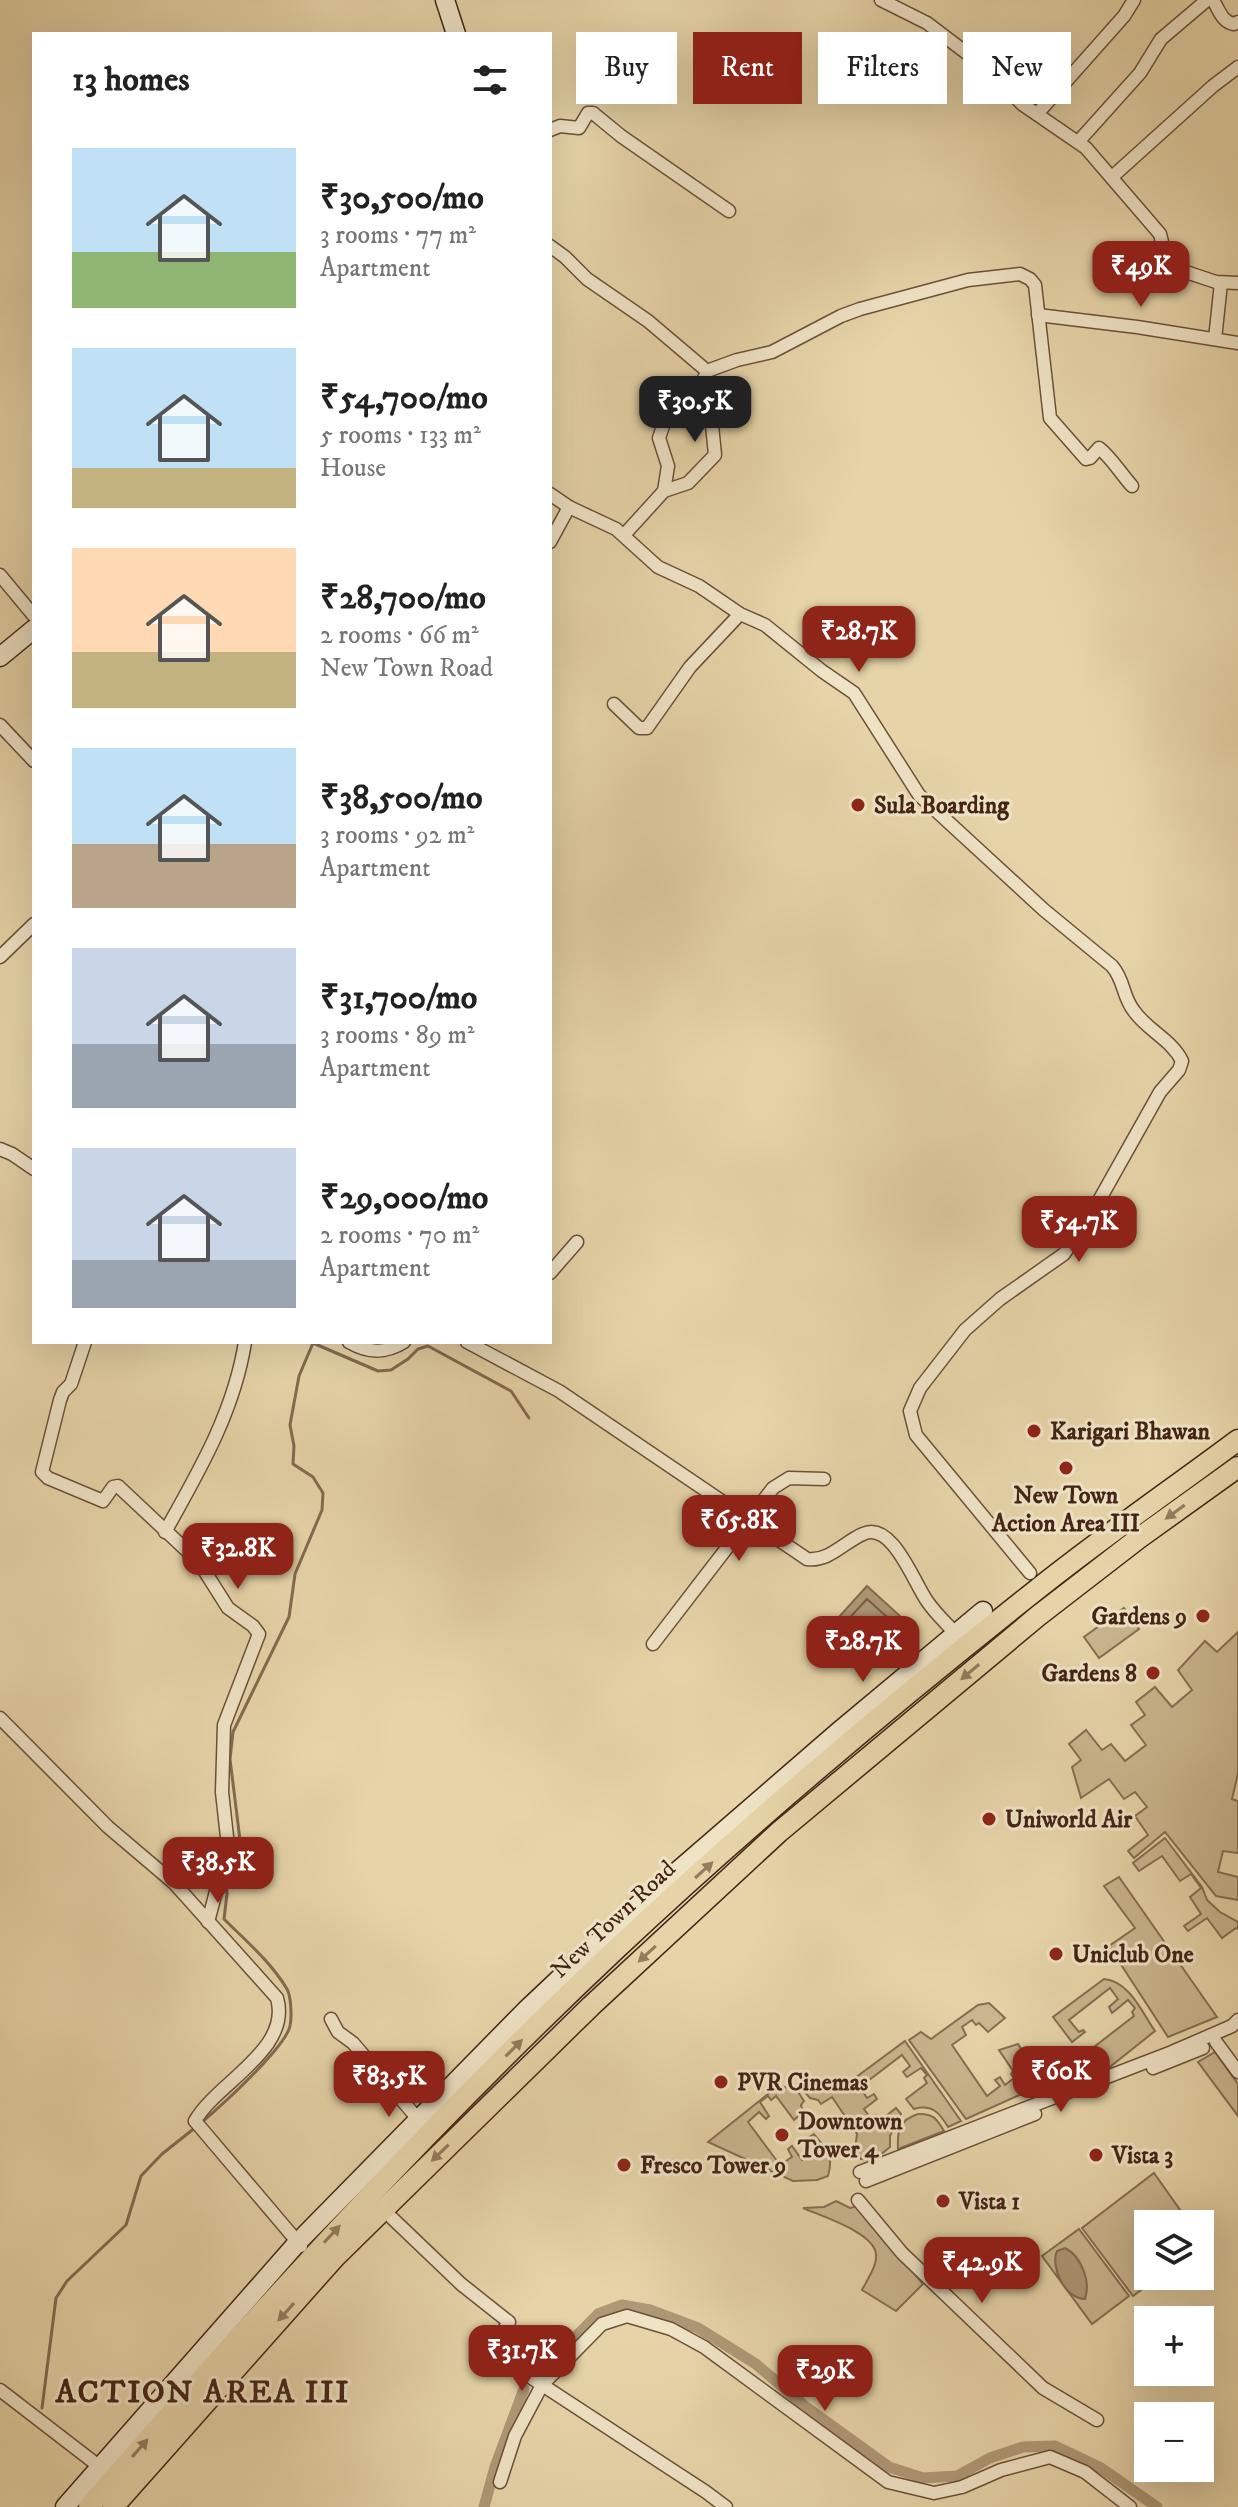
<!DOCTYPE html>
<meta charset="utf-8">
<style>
:root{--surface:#fff;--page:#f6f6f6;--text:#222;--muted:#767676;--accent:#8f2418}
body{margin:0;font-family:"IM FELL DW Pica",serif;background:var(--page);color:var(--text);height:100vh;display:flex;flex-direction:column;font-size:30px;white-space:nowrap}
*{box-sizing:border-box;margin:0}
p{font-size:26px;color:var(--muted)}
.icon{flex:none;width:44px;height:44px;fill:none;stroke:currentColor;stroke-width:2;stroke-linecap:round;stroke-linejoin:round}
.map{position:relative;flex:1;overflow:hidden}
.sheet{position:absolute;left:32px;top:32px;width:520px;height:1312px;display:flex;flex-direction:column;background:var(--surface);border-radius:0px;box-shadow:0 8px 32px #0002}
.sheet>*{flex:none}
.top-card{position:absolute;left:576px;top:32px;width:542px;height:72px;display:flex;gap:16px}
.controls{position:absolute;left:1134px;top:2210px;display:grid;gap:16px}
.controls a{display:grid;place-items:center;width:80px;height:80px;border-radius:0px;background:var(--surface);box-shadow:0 8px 32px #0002;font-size:40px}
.price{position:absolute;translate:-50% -68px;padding:0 18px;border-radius:16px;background:var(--accent);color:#fff;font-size:26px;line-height:52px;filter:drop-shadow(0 2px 4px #0008)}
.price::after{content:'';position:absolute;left:50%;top:48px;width:24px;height:18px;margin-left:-12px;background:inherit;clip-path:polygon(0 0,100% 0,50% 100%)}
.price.selected{background:#222;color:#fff}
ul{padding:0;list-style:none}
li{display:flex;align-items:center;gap:24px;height:200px;padding:0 40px}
li span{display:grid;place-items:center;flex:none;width:224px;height:160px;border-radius:0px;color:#555}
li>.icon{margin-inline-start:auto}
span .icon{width:96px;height:96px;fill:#fffc;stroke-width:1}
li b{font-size:34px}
h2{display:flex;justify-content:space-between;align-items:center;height:96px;padding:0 40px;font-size:34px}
.chip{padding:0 28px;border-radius:0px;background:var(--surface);box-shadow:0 8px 32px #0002;font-size:28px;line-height:72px}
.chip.selected{background:var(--accent);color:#fff}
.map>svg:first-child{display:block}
.green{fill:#cab68f;stroke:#866d52;stroke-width:2}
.water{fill:#af9876;stroke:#846a50;stroke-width:2}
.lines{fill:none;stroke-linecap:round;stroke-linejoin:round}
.shore{stroke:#795e46;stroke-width:2}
.stream{stroke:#846a50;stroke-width:3}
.canal{stroke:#af9876;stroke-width:11}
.street-casing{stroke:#6c503a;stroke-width:15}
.secondary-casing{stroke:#432416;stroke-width:21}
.primary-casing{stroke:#432416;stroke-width:23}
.street{stroke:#efe3c6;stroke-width:12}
.secondary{stroke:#efe3c6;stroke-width:18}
.primary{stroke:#e6d4a8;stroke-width:20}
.oneway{fill:#947c5f}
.poi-dot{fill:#8f2418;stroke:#efe3c6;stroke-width:3}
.labels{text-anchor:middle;stroke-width:6;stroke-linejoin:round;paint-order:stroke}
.poi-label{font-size:24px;font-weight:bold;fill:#432416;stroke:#efe3c6;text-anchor:start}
.street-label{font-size:24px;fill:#432416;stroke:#efe3c6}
.district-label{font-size:32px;font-weight:bold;letter-spacing:2px;fill:#432416;stroke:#efe3c6}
</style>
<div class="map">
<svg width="1238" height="2507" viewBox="0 0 1238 2507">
<rect width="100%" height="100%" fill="#e6d4a8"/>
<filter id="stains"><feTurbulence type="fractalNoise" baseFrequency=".0025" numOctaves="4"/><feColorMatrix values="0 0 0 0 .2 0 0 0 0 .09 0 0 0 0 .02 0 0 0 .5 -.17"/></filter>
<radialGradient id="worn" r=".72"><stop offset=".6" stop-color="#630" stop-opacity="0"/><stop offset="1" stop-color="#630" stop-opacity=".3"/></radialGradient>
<g class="green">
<polygon points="1124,1608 1139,1629 1099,1658 1084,1637"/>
<polygon points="1238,1632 1238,1773 1232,1799 1238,1801 1238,1853 1223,1851 1218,1872 1238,1877 1238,1900 1216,1896 1165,1832 1134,1858 1128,1851 1148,1835 1135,1816 1147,1807 1135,1792 1124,1799 1109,1779 1081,1798 1072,1767 1081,1760 1069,1744 1086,1730 1102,1750 1111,1744 1125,1761 1146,1745 1131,1725 1145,1715 1136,1702 1155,1687 1172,1707 1192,1690 1178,1670 1205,1641 1217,1652"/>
<polygon points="1165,1838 1202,1887 1207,1900 1220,1912 1238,1922 1238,1929 1236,1928 1222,1938 1207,1918 1188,1931 1184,1926 1201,1914 1190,1897 1201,1888 1191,1874 1180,1881 1162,1856 1139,1871 1133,1863"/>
<polygon points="1119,1877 1217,2017 1168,2037 1109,1946 1135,1928 1104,1886"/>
<path d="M1104 1979C1129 1981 1142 2012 1155 2031L1096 2078 1081 2057 1134 2016 1132 2012 1135 2008 1128 2000 1112 2013 1109 2007 1118 1999 1110 1988 1069 2020 1079 2032 1083 2030 1085 2032 1072 2042 1053 2017Z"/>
<polygon points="989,2003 1005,2018 988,2032 979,2023 976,2025 972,2020 962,2027 966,2035 952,2045 987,2096 1000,2086 995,2080 1000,2077 1005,2085 1014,2078 1011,2074 1013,2071 999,2050 1018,2044 1044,2084 966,2119 909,2040 921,2032 931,2039 978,2005"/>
<path d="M905 2041 961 2121 948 2127C939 2112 932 2104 914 2109L906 2099 927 2083 924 2078 927 2075 921 2068 907 2077 903 2072 910 2066 902 2055 860 2087 867 2098 874 2094 877 2099 864 2109 871 2119 876 2115 881 2120 896 2108 901 2114 890 2136V2147L874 2160 861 2159 855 2150 857 2134 832 2097 821 2104 818 2100 810 2098 801 2088 844 2086Z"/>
<polygon points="1215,2052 1238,2084 1238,2116 1198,2062"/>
<path d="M778 2086 796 2089 804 2101 801 2105 803 2112 794 2120 776 2096 771 2100 768 2096 760 2102 769 2116 766 2119 759 2112 748 2122 780 2165 792 2157 788 2149 792 2146 802 2160 812 2153 808 2147 812 2143 808 2138 814 2134C827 2151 834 2155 828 2176L817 2180 793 2181 708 2142Z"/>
<path d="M918 2114C933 2113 937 2119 944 2131L898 2149C897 2131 899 2120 918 2114Z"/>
<polygon points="1154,2173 1190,2224 1148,2224 1148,2276 1160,2276 1133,2296 1082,2228"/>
<path d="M836 2201 850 2208 858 2206 923 2284 896 2311 862 2290C867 2280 877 2266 876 2255 876 2233 821 2216 803 2208L824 2207Z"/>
<polygon points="1079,2229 1129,2296 1092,2324 1042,2256"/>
</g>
<g class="water">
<polygon points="867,1586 900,1616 865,1660 829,1628"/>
<path d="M1065 2248C1081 2256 1091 2281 1085 2299 1065 2299 1050 2267 1057 2251Z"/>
</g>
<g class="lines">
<polygon class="shore" points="867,1599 887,1617 863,1646 842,1626"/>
<g class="stream">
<path d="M202 2122C221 2106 285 2048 290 2026 292 2017 291 1996 287 1989 271 1962 246 1941 224 1919L227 1894 225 1876 240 1840 230 1759 233 1732 289 1617 295 1574 322 1510 323 1493 313 1477 293 1464 294 1446 290 1425 299 1376 313 1343 378 1371 391 1370 408 1359 418 1349 428 1346 511 1391 529 1418"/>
<polyline points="42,2408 56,2298 67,2281 126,2225 141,2176 162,2154 196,2127"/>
</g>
<g class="canal">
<polyline points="547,2366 598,2314 622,2305 650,2310 698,2328 756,2364 806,2407 889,2467 923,2478 957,2476 990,2458 1023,2447 1055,2446 1101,2468 1157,2507"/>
<polyline points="484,2507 495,2467 524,2389"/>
</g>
<g class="street-casing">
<g id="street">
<polyline points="881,0 927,23 981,64 1022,104 1086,148 1160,234 1167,262 1171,267 1216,282 1238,283"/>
<path d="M1213 0C1219 10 1222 22 1234 24L1238 22"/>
<polyline points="1037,114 1124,16 1134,0"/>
<polyline points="550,130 560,126 579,128 588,113 593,113 621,136 729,211"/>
<polyline points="1078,142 1140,73 1161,39 1207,0"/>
<polyline points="1112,177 1213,86 1238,67"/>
<path d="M550 246 565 257 587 279 648 321 707 371 737 360 772 352 841 316 860 309 968 280 1020 274 1030 279 1035 285 1050 418 1086 459 1090 458 1099 448C1111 457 1121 474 1132 486"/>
<polyline points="1038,315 1137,327 1238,343"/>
<polyline points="1215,339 1221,283"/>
<polyline points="664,491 688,483 715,455 712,425 724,413 726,405 701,387"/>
<path d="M550 494 569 507 616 529 658 567 699 586 740 614 765 625 822 671 854 693 919 795 1044 910 1112 966C1125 981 1122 996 1134 1011 1147 1030 1172 1040 1182 1061L1179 1070 1160 1092 1096 1206 1064 1254 1000 1299 965 1330 920 1388 910 1411 916 1435 1030 1573"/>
<polyline points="624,535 664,491 668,466 659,438 665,420 699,391 707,371"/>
<polyline points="550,542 569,507"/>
<polyline points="0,575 34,616"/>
<polyline points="614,704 639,728 647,728 690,667 740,614"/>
<polyline points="0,725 34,761"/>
<polyline points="0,957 34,924"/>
<polyline points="0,1149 12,1154 34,1169"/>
<polyline points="550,1273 577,1242"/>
<polyline points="85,1342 71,1384 63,1392 60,1400 42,1472 48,1478 103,1501 113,1487 118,1486 199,1562 228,1608 253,1626 259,1634 224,1725 222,1792 227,1837 226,1853 208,1922"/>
<path d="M349 1342C368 1353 385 1354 404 1342"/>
<path d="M467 1342 559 1391 807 1559C829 1562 844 1542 863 1534 892 1520 914 1583 927 1601 935 1613 946 1623 956 1634"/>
<path d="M165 1532C199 1471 234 1412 245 1342"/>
<polyline points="653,1644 773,1488 789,1478 824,1479"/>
<path d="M0 1718 108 1827 174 1883 277 1998C292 2050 216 2083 195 2121L301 2246"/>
<polyline points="331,2019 338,2032 353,2043 418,2119"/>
<polyline points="1216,2042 1238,2072"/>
<polyline points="1153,2068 1203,2048"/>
<polyline points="860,2172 1172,2052 1232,2026 1238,2020"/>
<polyline points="866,2181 1035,2114"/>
<polyline points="858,2200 902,2253 1043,2388 1097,2420"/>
<polyline points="392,2218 461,2284 509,2322 495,2343 527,2375 706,2492 726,2507"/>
<polyline points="511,2358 553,2373"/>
<polyline points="0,2390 100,2467"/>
<polyline points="500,2482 515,2436 542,2385 602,2324 627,2316 671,2329 704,2347 888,2482 934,2493 962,2487 1001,2470 1050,2457 1085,2472 1130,2507"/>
</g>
</g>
<g class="secondary-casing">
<g id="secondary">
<polyline points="445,0 456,34"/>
<polyline points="0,657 34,629"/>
<polyline points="65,2507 298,2242 526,2010 629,1913 838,1732 983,1611"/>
</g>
</g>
<g class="primary-casing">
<g id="primary">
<path d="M89 2507C257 2314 429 2125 615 1950 749 1824 891 1705 1035 1591 1101 1538 1171 1490 1238 1440"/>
<polyline points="113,2507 335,2257 591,2006 779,1832 1038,1616 1139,1538 1238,1467"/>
</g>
</g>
<use href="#street" class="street"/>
<use href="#secondary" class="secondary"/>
<use href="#primary" class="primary"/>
</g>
<defs><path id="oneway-solid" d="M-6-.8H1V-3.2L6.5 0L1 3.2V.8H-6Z" transform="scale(2)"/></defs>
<g class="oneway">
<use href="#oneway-solid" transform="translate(1175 1512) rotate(144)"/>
<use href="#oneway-solid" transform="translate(970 1672) rotate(140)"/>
<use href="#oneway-solid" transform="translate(704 1870) rotate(-42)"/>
<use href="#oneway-solid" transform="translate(647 1954) rotate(137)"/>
<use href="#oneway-solid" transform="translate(514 2048) rotate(-45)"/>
<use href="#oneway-solid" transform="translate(440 2153) rotate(136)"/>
<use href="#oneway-solid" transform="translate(332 2234) rotate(-47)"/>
<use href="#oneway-solid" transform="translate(286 2312) rotate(132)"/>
<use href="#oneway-solid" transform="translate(140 2448) rotate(-49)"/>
</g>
<g class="poi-dot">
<circle cx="858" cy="805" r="8"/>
<circle cx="1034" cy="1431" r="8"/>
<circle cx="1066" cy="1468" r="8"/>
<circle cx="1203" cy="1616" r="8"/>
<circle cx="1153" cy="1673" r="8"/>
<circle cx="989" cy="1819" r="8"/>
<circle cx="1056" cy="1954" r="8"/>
<circle cx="721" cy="2082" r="8"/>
<circle cx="782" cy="2135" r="8"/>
<circle cx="1096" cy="2155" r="8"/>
<circle cx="624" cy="2165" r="8"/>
<circle cx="943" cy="2201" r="8"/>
</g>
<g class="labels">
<g class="poi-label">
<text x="874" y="813">Sula Boarding</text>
<text x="1050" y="1439">Karigari Bhawan</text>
<text x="1066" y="1503" text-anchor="middle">New Town<tspan x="1066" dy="28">Action Area III</tspan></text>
<text x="1187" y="1624" text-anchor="end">Gardens 9</text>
<text x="1137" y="1681" text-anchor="end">Gardens 8</text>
<text x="1005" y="1827">Uniworld Air</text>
<text x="1072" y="1962">Uniclub One</text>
<text x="737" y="2090">PVR Cinemas</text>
<text x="798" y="2129">Downtown<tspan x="798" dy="28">Tower 4</tspan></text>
<text x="1112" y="2163">Vista 3</text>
<text x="640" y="2173">Fresco Tower 9</text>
<text x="959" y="2209">Vista 1</text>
</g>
<g class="street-label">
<text transform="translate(613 1919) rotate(-43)" y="8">New Town Road</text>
</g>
<g class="district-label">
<text x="203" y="2402">ACTION AREA III</text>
</g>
</g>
<rect width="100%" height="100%" filter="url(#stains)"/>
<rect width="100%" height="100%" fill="url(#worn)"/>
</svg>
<div class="controls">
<a><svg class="icon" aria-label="layers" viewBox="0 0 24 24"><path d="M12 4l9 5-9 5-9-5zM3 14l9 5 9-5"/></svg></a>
<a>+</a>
<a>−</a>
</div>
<b class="price" style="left:1141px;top:309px">₹49K</b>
<b class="price selected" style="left:695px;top:444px">₹30.5K</b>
<b class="price" style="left:859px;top:674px">₹28.7K</b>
<b class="price" style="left:1079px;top:1264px">₹54.7K</b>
<b class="price" style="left:739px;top:1563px">₹65.8K</b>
<b class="price" style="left:238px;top:1591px">₹32.8K</b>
<b class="price" style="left:863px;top:1684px">₹28.7K</b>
<b class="price" style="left:218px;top:1905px">₹38.5K</b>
<b class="price" style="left:1061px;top:2114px">₹60K</b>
<b class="price" style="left:389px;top:2119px">₹83.5K</b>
<b class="price" style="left:982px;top:2305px">₹42.9K</b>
<b class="price" style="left:522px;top:2393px">₹31.7K</b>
<b class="price" style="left:825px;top:2413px">₹29K</b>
<div class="top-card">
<a class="chip">Buy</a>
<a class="chip selected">Rent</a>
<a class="chip">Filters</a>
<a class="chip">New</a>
</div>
<section class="sheet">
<h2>13 homes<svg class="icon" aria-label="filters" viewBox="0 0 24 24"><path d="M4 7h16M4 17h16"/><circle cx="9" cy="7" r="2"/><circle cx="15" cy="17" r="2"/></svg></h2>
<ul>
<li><span style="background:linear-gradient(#bfe0f5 65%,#8fb573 0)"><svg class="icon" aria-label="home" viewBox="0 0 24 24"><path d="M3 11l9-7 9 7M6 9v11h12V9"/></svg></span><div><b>₹30,500/mo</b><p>3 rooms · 77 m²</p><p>Apartment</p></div></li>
<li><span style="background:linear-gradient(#bfe0f5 75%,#c2b280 0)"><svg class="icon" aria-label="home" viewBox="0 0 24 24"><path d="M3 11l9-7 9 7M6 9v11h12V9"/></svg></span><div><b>₹54,700/mo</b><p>5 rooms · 133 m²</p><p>House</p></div></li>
<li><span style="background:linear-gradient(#ffd9b3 65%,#c2b280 0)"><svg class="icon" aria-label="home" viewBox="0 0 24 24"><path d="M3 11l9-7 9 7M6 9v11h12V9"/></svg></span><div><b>₹28,700/mo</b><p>2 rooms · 66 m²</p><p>New Town Road</p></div></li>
<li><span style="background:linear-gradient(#bfe0f5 60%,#b9a48a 0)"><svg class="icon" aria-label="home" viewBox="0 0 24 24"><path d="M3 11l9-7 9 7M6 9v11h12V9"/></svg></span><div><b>₹38,500/mo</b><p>3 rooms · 92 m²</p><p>Apartment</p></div></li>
<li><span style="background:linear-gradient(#c9d6e8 60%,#9aa5b1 0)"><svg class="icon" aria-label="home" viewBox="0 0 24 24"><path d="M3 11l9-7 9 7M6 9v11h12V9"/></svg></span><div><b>₹31,700/mo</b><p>3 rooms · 89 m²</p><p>Apartment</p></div></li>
<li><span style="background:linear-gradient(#c9d6e8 70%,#9aa5b1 0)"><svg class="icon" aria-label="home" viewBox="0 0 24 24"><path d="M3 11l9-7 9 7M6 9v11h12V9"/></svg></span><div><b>₹29,000/mo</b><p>2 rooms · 70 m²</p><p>Apartment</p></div></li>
</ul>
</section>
</div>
